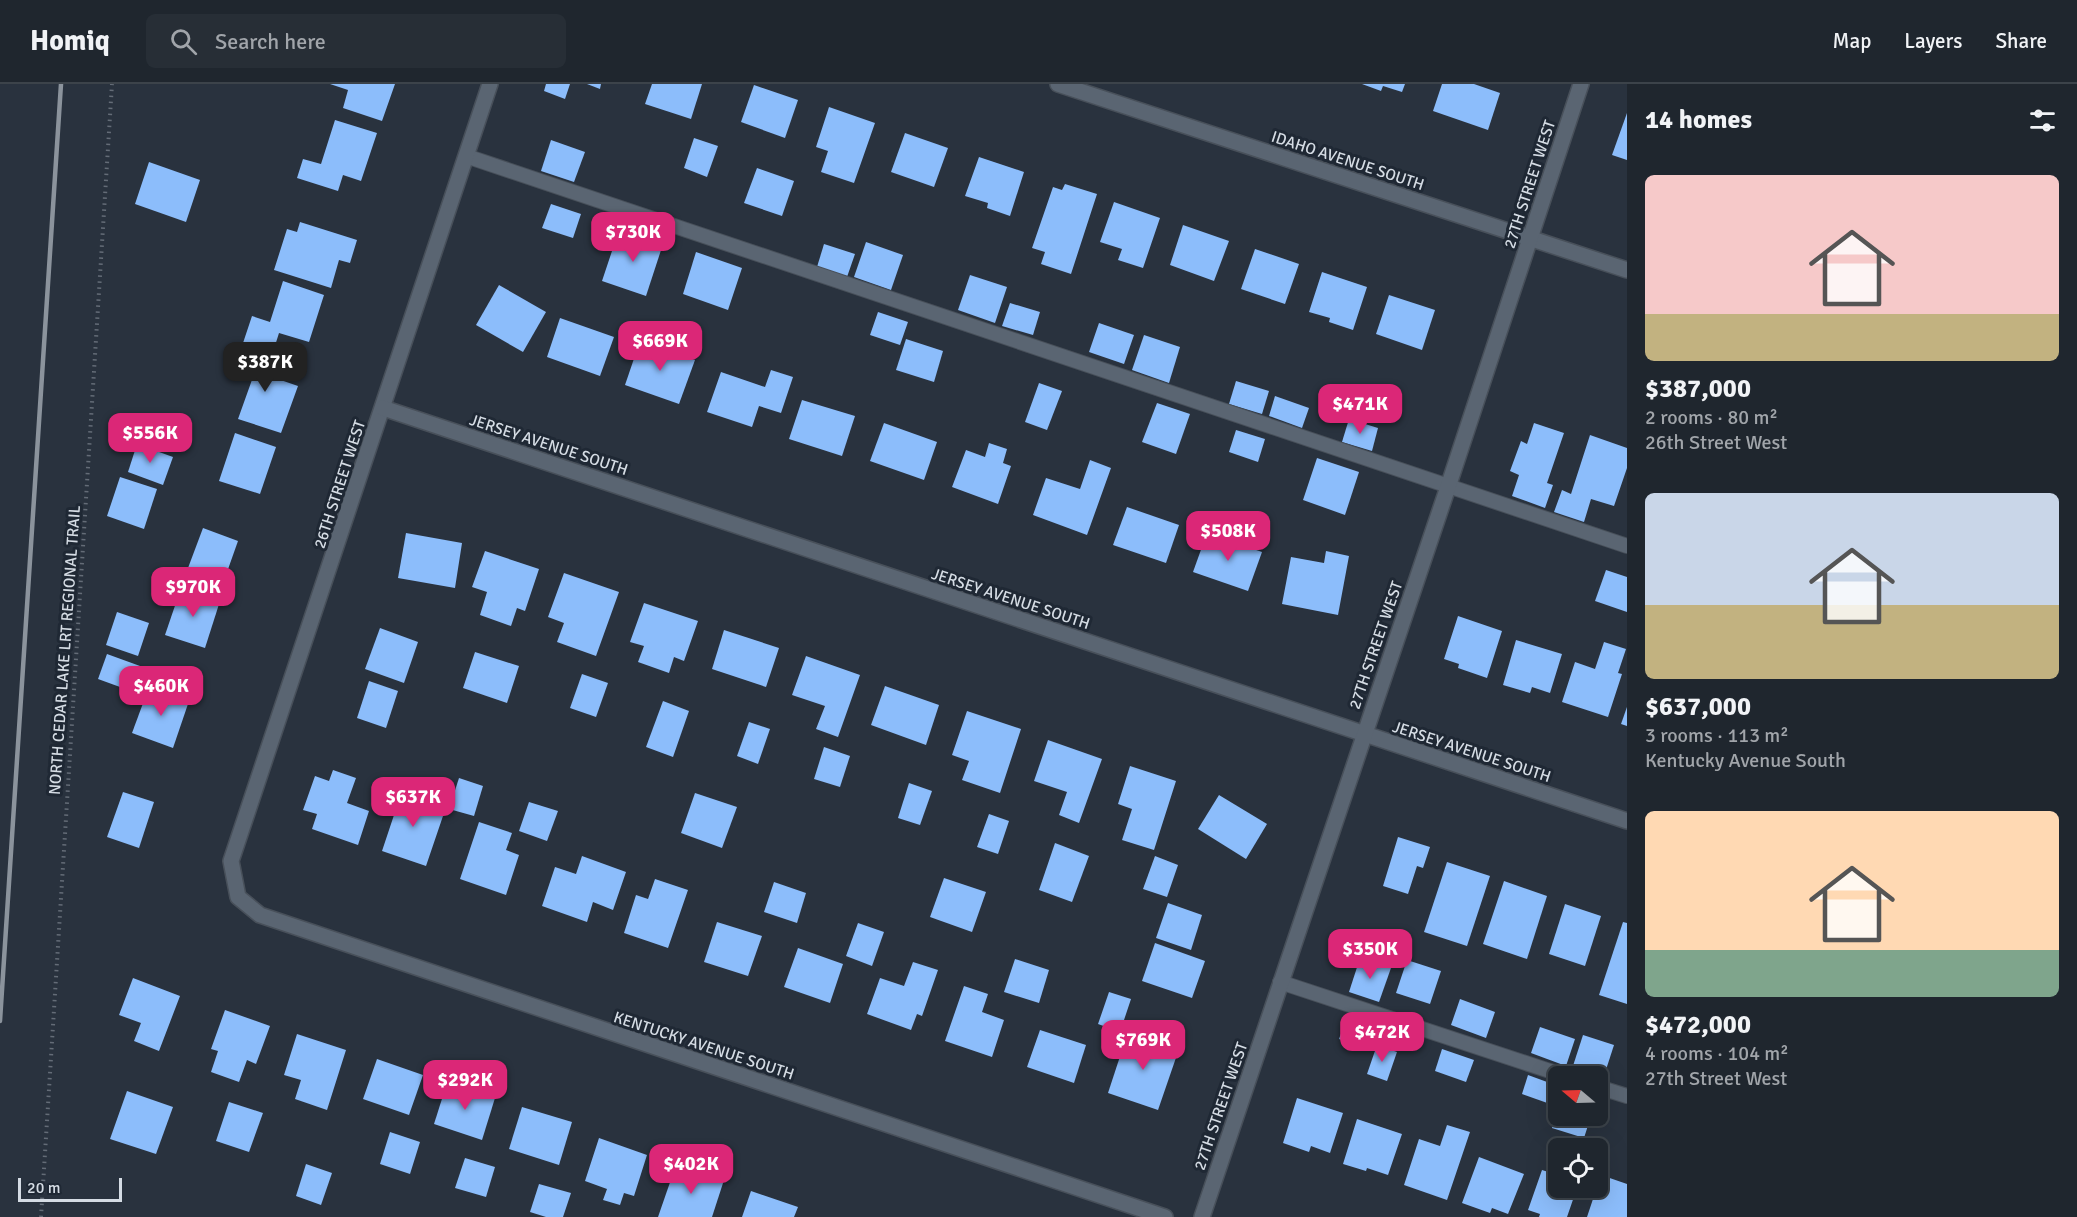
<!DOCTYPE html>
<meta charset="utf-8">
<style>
:root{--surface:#1f262e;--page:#272e36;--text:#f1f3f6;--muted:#a1a5aa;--line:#3c434a;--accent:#db2777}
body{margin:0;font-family:Signika,sans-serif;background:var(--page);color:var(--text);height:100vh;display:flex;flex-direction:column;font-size:22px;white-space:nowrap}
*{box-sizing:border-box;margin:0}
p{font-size:20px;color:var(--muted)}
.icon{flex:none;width:33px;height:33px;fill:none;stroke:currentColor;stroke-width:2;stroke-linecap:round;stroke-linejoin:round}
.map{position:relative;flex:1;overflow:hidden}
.sheet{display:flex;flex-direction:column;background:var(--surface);width:450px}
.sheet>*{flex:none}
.needle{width:39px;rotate:289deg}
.buttons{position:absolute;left:1548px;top:982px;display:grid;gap:12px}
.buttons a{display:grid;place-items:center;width:60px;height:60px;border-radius:9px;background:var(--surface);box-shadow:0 6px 24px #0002,0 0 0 2px var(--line);font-size:30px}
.scale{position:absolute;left:18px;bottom:15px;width:104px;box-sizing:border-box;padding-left:6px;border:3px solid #d5dce4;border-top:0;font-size:16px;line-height:21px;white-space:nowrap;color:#d5dce4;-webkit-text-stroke:4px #1f2834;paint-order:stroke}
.price{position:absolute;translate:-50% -51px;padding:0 14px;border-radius:12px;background:var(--accent);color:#fff;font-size:20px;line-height:39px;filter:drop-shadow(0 2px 3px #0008)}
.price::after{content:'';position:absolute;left:50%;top:36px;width:18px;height:14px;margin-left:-9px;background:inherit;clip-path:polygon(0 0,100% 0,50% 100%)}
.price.selected{background:#222;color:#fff}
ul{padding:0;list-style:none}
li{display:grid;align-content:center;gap:12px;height:318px;padding:0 18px}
li span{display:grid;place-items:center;height:186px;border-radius:9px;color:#555}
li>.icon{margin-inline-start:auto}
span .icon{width:108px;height:108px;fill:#fffc;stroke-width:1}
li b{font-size:26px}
h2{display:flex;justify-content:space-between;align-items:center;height:72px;padding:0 18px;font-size:26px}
header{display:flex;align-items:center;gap:36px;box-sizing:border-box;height:84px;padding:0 30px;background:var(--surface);border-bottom:2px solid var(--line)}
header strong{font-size:28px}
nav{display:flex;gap:33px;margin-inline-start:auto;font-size:21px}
.search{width:420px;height:54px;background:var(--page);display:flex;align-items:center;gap:15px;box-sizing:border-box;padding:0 21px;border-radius:9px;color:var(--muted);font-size:22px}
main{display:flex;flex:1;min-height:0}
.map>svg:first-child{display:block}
.building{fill:#8cbdfb}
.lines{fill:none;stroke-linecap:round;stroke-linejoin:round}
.lane-casing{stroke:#48505a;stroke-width:16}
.street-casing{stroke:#48505a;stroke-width:18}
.path{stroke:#646c77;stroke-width:4;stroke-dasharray:1.5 4.5;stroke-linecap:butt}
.lane{stroke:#5a6572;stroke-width:14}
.street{stroke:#5a6572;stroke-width:15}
.rail{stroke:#8b939c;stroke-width:4.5}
.labels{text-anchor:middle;stroke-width:6;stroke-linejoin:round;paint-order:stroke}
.street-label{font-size:16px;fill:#d5dce4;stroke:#1f2834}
</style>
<header>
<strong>Homiq</strong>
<div class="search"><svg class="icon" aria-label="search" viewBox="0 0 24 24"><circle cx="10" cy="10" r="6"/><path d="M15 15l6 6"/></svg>Search here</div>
<nav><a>Map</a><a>Layers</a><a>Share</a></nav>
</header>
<main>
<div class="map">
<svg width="1627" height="1133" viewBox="0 0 1627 1133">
<rect width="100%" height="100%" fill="#29323e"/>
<g class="building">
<polygon points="330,0 395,0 382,37 343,24 348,6"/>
<polygon points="546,0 570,0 565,15 544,7"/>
<polygon points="587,0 601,0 600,5"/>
<polygon points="652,0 702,0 691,35 645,20"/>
<polygon points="1362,0 1405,0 1402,8 1383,2 1381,7"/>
<polygon points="1442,0 1474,0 1500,9 1488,46 1433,27"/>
<polygon points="754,1 798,16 785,54 741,38"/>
<polygon points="829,23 875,39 854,99 821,88 828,67 816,63"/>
<polygon points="1627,29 1627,76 1612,71"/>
<polygon points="335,36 377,49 361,97 343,91 338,107 297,94 303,75 321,80"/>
<polygon points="905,49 948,64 934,103 891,88"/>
<polygon points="694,54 718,62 707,93 684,84"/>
<polygon points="551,56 585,68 574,98 541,87"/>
<polygon points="979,73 1024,88 1010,132 987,124 988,119 965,112"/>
<polygon points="149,78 200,96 186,138 135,120"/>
<polygon points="757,84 794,97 782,132 744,119"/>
<polygon points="1065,100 1097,110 1071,190 1041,180 1045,168 1032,164 1053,103 1062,106"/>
<polygon points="1114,118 1160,134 1143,184 1118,176 1122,165 1100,158"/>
<polygon points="551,120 581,130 573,154 542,144"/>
<polygon points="300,138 357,156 350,179 339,176 331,204 274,186 287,145 297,148"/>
<polygon points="1183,141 1229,157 1214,197 1170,181"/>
<polygon points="619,146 663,160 646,212 602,197"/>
<polygon points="866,158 903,171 891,206 854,193"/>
<polygon points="824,160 855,170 847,193 817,183"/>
<polygon points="1255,165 1299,180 1285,220 1241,205"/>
<polygon points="696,168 742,184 728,226 683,210"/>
<polygon points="1322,188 1367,203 1353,246 1329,238 1330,234 1309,228"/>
<polygon points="970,191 1007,203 995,239 958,226"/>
<polygon points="283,197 324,211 309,258 279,249 273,268 243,259 252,232 270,238"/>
<polygon points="499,201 546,228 523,268 476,241"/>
<polygon points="1389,211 1435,226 1422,266 1376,250"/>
<polygon points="1010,219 1040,228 1033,251 1002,242"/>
<polygon points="878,228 908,238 900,261 870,251"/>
<polygon points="560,234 614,253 600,292 547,273"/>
<polygon points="1099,239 1134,251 1124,280 1089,268"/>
<polygon points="1144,251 1180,263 1169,299 1132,286"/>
<polygon points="906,255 943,267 934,298 896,286"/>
<polygon points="640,257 695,276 679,320 625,301"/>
<polygon points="243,264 275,275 269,292 298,302 281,349 238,335 253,293 235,287"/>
<polygon points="771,286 793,293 781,329 759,322 752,343 707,328 721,288 765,303"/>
<polygon points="1236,297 1269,307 1262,330 1229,320"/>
<polygon points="1039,299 1062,307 1047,346 1025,338"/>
<polygon points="1275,312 1309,324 1302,344 1269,332"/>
<polygon points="802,316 855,332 842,372 789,355"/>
<polygon points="1157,319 1190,330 1176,370 1142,358"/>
<polygon points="1349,335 1378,344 1372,367 1342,358"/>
<polygon points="884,339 937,358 924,396 870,377"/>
<polygon points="1534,339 1564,349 1547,399 1553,401 1545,424 1512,412 1519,391 1510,387 1521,357 1527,360"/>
<polygon points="1236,346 1265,355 1258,378 1229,368"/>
<polygon points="235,349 276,363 260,410 219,397"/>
<polygon points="1590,351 1627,364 1627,384 1614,422 1591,415 1584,438 1554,428 1562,406 1571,410"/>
<polygon points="989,359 1007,365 1003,379 1011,382 998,420 952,403 966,366 985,373"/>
<polygon points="137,360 173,373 163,401 128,388"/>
<polygon points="1317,374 1359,388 1345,431 1303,416"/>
<polygon points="1090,376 1111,384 1087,451 1033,431 1046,394 1080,405"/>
<polygon points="120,393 157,405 144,445 107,432"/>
<polygon points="1127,423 1179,441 1166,479 1113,461"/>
<polygon points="203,444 238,457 221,505 185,492"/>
<polygon points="406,449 462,459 455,504 398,494"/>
<polygon points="1207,449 1262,468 1248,507 1193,488"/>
<polygon points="485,467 539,485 525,527 517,524 511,542 480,531 487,508 472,503"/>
<polygon points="1326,467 1349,472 1338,531 1282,520 1291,473 1324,479"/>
<polygon points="1606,486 1627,493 1627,528 1595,517"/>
<polygon points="564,489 619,508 596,572 557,558 564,539 548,533"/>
<polygon points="181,504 220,517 205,564 165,551"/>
<polygon points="644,519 698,537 684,577 674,573 669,589 638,578 644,562 630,558"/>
<polygon points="117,528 149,539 138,572 106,561"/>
<polygon points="1458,532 1502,547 1487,594 1458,584 1459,580 1444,575"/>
<polygon points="380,544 418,558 404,599 365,585"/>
<polygon points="724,546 779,564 766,603 712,585"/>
<polygon points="1516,556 1562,570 1550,609 1532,603 1530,609 1503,601"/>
<polygon points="1604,558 1626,565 1618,589 1622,590 1608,633 1562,618 1575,578 1595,585"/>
<polygon points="475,568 519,582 507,619 463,604"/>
<polygon points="107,570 140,582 131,607 98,595"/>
<polygon points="806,572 860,591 838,653 816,645 825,622 792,611"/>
<polygon points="582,590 608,599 596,633 570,624"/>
<polygon points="369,597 398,607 386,644 357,634"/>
<polygon points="885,602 939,621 926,661 871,641"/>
<polygon points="149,603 189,617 173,664 132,649"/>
<polygon points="663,617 689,627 673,673 646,663"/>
<polygon points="1627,623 1627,642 1621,640"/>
<polygon points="967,627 1021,645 1000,709 962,696 969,677 952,671"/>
<polygon points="749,638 770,645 758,680 737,672"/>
<polygon points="1048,656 1102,675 1079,739 1059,731 1067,708 1034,697"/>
<polygon points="824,663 850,672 840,703 814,695"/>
<polygon points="1130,682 1176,697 1154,766 1122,756 1132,725 1118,720"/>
<polygon points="333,686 356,694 347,719 369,727 358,761 312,745 317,730 303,726 315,692 329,697"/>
<polygon points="459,694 483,702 474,732 449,725"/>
<polygon points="909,699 932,707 920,741 898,734"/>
<polygon points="404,701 429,710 423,725 443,732 426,782 382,767"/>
<polygon points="123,708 154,718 139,764 107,753"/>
<polygon points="695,709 737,723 722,764 681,749"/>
<polygon points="1219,711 1267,740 1246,775 1198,745"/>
<polygon points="529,718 558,727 547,757 519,747"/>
<polygon points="989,730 1009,737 998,770 977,763"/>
<polygon points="479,738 512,749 506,766 519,771 506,811 460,795"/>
<polygon points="1398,753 1430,763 1423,784 1417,782 1408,810 1383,802"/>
<polygon points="1055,759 1089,772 1072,818 1039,806"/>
<polygon points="582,772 626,788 613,826 593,818 587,838 542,822 555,783 576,790"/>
<polygon points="1155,772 1178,781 1167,813 1143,805"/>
<polygon points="1447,778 1490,792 1467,862 1424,848"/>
<polygon points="944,794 986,808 972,848 930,833"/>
<polygon points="655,795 688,806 668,864 624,849 636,811 648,815"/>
<polygon points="1504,797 1547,812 1527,875 1483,860"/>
<polygon points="774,798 806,809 797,839 764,828"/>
<polygon points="1168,819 1202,831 1191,866 1156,854"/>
<polygon points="1565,820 1601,832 1585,882 1549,870"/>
<polygon points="717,838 762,852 748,892 704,878"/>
<polygon points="1623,838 1627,839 1627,920 1599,911"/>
<polygon points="858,839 884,848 872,882 846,872"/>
<polygon points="1155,859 1205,877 1192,914 1142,897"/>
<polygon points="798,864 843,880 830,919 784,903"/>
<polygon points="1360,874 1391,884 1379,918 1349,908"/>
<polygon points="1015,875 1049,886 1039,919 1004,908"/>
<polygon points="1407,876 1441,887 1430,920 1396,909"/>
<polygon points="913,878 938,886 922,932 917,930 911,946 867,930 880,894 904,902"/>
<polygon points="133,894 180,912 159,967 134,957 141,939 119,931"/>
<polygon points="964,902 988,910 982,928 1004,936 992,973 945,957"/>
<polygon points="1109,908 1131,915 1120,948 1098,940"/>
<polygon points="1460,915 1495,928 1486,954 1451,941"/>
<polygon points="225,926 270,942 256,980 247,976 239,998 211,988 218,967 211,965"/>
<polygon points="1347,934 1378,945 1371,966 1339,955"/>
<polygon points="1540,943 1575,955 1566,982 1531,969"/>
<polygon points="1040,946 1086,961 1074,999 1027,983"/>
<polygon points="1128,948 1179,965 1158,1026 1108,1009"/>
<polygon points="297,950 346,966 327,1026 295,1015 301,996 284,991"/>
<polygon points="1583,951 1614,961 1603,995 1572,985"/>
<polygon points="1377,961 1397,968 1387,997 1367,990"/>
<polygon points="1442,965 1474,976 1466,998 1435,987"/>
<polygon points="377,975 423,991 409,1031 363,1015"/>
<polygon points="1528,991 1558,1002 1553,1021 1522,1010"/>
<polygon points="447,999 495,1014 482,1056 434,1040"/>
<polygon points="127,1007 173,1023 156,1070 110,1055"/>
<polygon points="1297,1014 1343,1029 1330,1069 1311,1062 1309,1068 1283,1059"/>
<polygon points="229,1018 263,1029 249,1068 216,1057"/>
<polygon points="522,1023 572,1038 559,1081 509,1065"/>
<polygon points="1558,1023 1558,1032 1591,1032 1584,1054 1552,1044"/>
<polygon points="1357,1035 1402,1050 1388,1091 1367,1084 1366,1087 1343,1080"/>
<polygon points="1447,1041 1470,1048 1447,1116 1404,1101 1419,1055 1440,1062"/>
<polygon points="390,1048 420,1058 410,1090 380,1080"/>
<polygon points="599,1054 647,1071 634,1112 624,1109 620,1121 603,1116 607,1105 585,1097"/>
<polygon points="1479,1073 1524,1090 1508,1130 1492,1124 1490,1129 1462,1119"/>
<polygon points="465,1074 495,1083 486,1113 455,1104"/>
<polygon points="306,1080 332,1089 321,1121 296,1112"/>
<polygon points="676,1081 724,1096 712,1133 658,1133"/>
<polygon points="1542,1086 1558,1091 1558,1104 1577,1104 1567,1133 1539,1133 1540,1130 1528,1126"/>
<polygon points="1601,1091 1627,1100 1627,1133 1587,1133"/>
<polygon points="539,1100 571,1109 563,1133 546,1133 530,1128"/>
<polygon points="751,1107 798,1123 794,1133 742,1133"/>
</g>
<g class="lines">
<g class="lane-casing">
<g id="lane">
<polyline points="466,72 1627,462"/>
<polyline points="1280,898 1568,993"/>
<polyline points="1598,1003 1627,1012"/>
</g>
</g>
<g class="street-casing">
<g id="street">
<polyline points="490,0 231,777 238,813 260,831 1165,1133"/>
<polyline points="1058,0 1627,186"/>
<polyline points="383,324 1627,737"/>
<polyline points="1202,1133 1448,403 1581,0"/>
</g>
</g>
<polyline class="path" points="41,1133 112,0"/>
<use href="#lane" class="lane"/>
<use href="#street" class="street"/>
<polyline class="rail" points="0,937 61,0"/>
</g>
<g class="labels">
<g class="street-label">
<text transform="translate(1348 76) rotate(18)" y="6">IDAHO AVENUE SOUTH</text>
<text transform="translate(1529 100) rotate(-72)" y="6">27TH STREET WEST</text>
<text transform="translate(549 360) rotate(18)" y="6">JERSEY AVENUE SOUTH</text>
<text transform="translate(339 400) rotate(-72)" y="6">26TH STREET WEST</text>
<text transform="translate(1011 514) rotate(18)" y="6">JERSEY AVENUE SOUTH</text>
<text transform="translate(1375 561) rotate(-71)" y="6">27TH STREET WEST</text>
<text transform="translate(64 566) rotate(-86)" y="6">NORTH CEDAR LAKE LRT REGIONAL TRAIL</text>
<text transform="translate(1472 667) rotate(18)" y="6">JERSEY AVENUE SOUTH</text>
<text transform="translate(704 961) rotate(18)" y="6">KENTUCKY AVENUE SOUTH</text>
<text transform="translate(1220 1022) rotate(-71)" y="6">27TH STREET WEST</text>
</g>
</g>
</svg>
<div class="buttons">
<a><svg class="needle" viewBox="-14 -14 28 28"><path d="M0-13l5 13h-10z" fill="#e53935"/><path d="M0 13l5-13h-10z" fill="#a1a5aa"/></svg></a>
<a><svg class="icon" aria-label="locate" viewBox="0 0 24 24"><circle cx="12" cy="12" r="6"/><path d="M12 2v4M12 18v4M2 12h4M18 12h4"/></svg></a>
</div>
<div class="scale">20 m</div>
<b class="price" style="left:633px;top:179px">$730K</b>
<b class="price" style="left:660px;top:288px">$669K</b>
<b class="price selected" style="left:265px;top:309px">$387K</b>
<b class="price" style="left:1360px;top:351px">$471K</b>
<b class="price" style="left:150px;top:380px">$556K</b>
<b class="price" style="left:1228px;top:478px">$508K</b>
<b class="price" style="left:193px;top:534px">$970K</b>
<b class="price" style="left:161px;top:633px">$460K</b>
<b class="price" style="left:413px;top:744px">$637K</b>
<b class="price" style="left:1370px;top:896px">$350K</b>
<b class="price" style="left:1382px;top:979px">$472K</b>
<b class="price" style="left:1143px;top:987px">$769K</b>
<b class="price" style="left:465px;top:1027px">$292K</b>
<b class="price" style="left:691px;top:1111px">$402K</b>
</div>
<section class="sheet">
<h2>14 homes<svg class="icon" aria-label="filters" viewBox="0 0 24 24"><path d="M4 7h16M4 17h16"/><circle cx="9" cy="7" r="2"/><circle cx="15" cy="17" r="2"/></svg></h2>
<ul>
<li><span style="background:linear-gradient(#f6c9c9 75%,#c2b280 0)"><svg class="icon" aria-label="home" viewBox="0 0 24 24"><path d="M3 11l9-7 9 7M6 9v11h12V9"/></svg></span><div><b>$387,000</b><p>2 rooms · 80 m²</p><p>26th Street West</p></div></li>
<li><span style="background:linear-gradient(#c9d6e8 60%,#c2b280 0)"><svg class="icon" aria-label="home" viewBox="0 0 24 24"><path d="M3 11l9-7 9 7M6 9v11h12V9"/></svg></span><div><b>$637,000</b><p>3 rooms · 113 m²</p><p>Kentucky Avenue South</p></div></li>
<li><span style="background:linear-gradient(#ffd9b3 75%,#7fa58c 0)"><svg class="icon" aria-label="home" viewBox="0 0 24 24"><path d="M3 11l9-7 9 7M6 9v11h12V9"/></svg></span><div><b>$472,000</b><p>4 rooms · 104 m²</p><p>27th Street West</p></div></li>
</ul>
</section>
</main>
